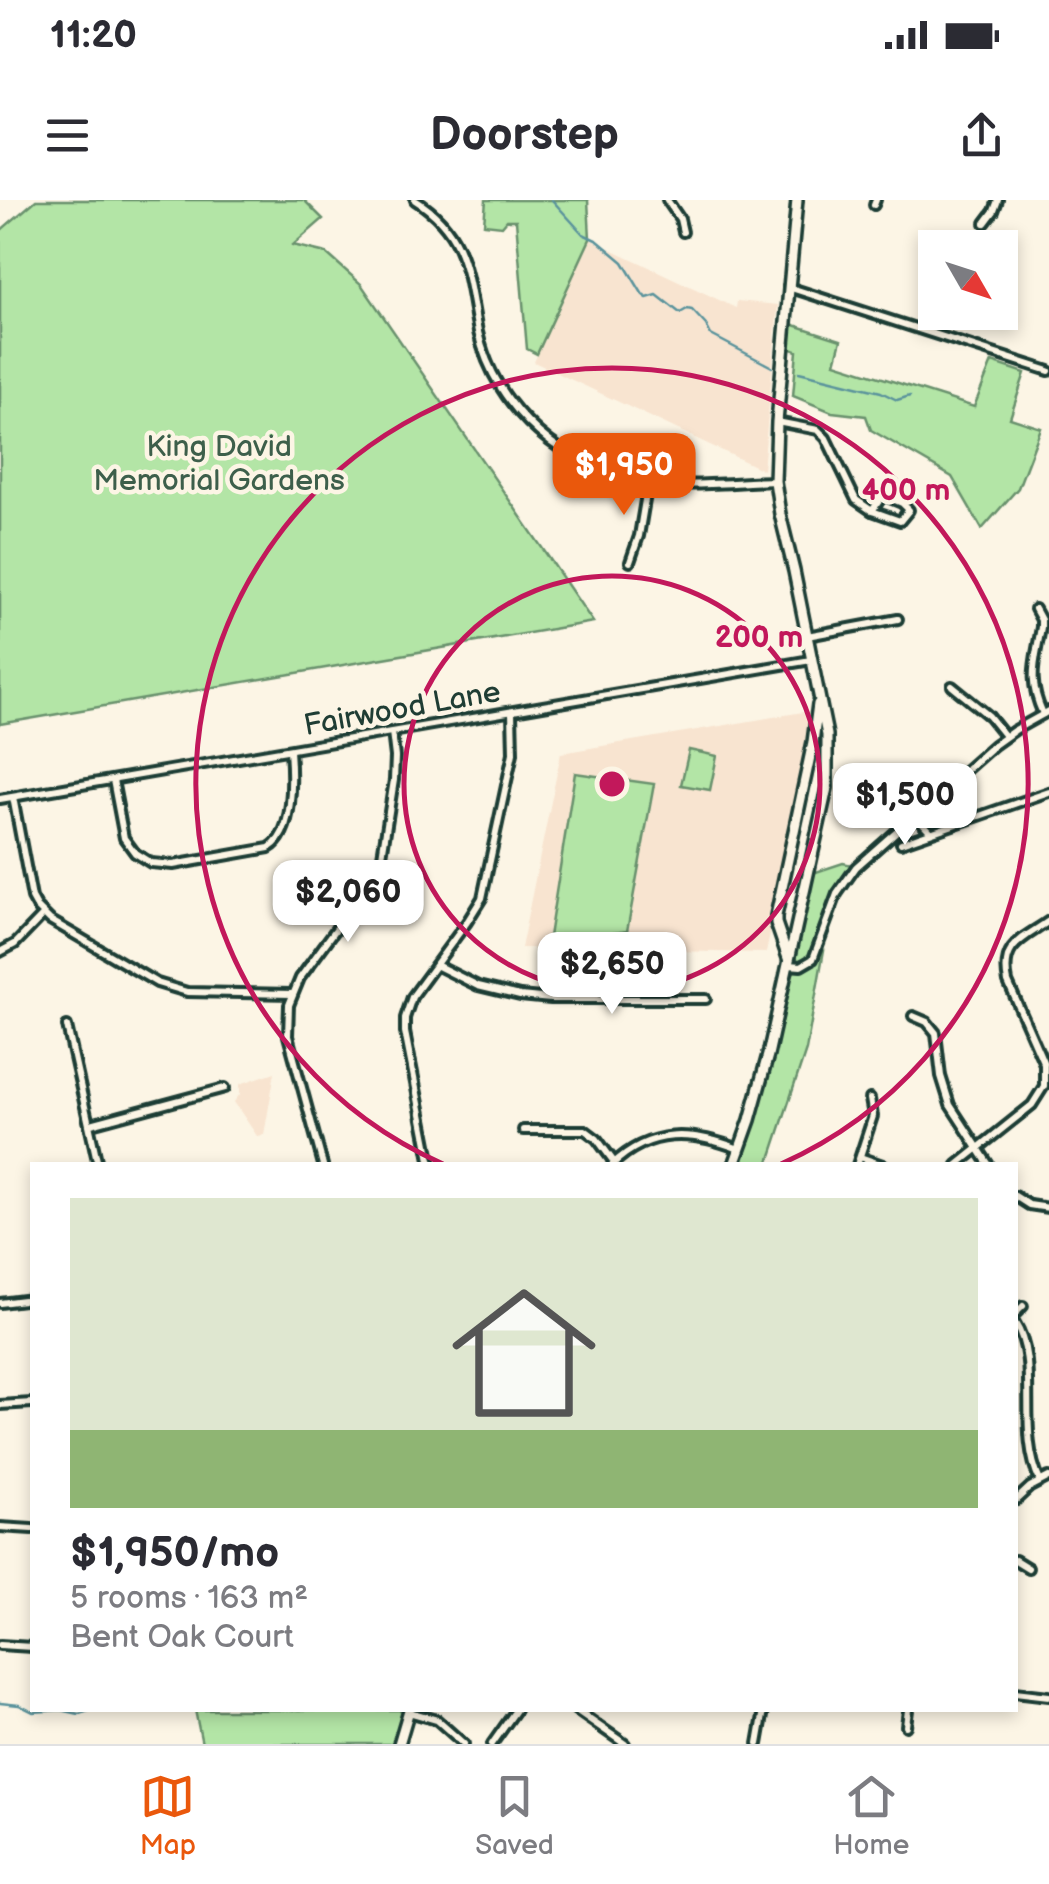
<!DOCTYPE html>
<meta charset="utf-8">
<style>
:root{--surface:#fff;--page:#f7f7f7;--text:#2b2b33;--muted:#7c7c81;--line:#e1e1e2;--accent:#ea580c}
body{margin:0;font-family:"Balsamiq Sans",sans-serif;background:var(--page);color:var(--text);height:100vh;display:flex;flex-direction:column;font-size:38px;white-space:nowrap}
*{box-sizing:border-box;margin:0}
p{font-size:32px;color:var(--muted)}
.icon{flex:none;width:55px;height:55px;fill:none;stroke:currentColor;stroke-width:2;stroke-linecap:round;stroke-linejoin:round}
.map{position:relative;flex:1;overflow:hidden}
.panel{position:absolute;left:30px;top:962px;width:988px;height:550px;display:flex;flex-direction:column;background:var(--surface);border-radius:0px;box-shadow:0 5px 15px #0003}
.panel>*{flex:none}
.needle{width:65px;rotate:129deg}
.controls{position:absolute;left:918px;top:30px;display:grid;gap:20px}
.controls a{display:grid;place-items:center;width:100px;height:100px;border-radius:0px;background:var(--surface);box-shadow:0 5px 15px #0003;font-size:50px}
.price{position:absolute;translate:-50% -85px;padding:0 22px;border-radius:20px;background:#fff;color:#222;font-size:32px;line-height:65px;filter:drop-shadow(0 2px 5px #0008)}
.price::after{content:'';position:absolute;left:50%;top:60px;width:30px;height:22px;margin-left:-15px;background:inherit;clip-path:polygon(0 0,100% 0,50% 100%)}
.price.current{background:var(--accent);color:#fff}
ul{padding:0;list-style:none}
li{display:grid;align-content:center;gap:20px;height:530px;padding:0 40px}
li span{display:grid;place-items:center;height:310px;border-radius:0px;color:#555}
li>.icon{margin-inline-start:auto}
span .icon{width:180px;height:180px;fill:#fffc;stroke-width:1}
li b{font-size:42px}
.status{display:flex;justify-content:space-between;align-items:center;height:70px;padding:0 50px;background:var(--surface);direction:ltr}
.status svg{height:28px;fill:currentColor}
header{display:flex;justify-content:space-between;align-items:center;height:130px;padding:0 40px;background:var(--surface);font-size:45px;font-weight:700}
.tabs{display:flex;justify-content:space-around;align-items:center;height:140px;border-top:2px solid var(--line);background:var(--surface);font-size:28px;color:var(--muted)}
.tabs a{display:grid;justify-items:center;gap:5px}
.tabs .current{color:var(--accent)}
.map>svg:first-child{display:block}
.built{fill:#f8e4d0}
.green{fill:#b3e5a6;stroke:#69916d;stroke-width:2.5}
.lines{fill:none;stroke-linecap:round;stroke-linejoin:round}
.stream{stroke:#5a939c;stroke-width:2.5}
.minor-casing{stroke:#1f3d34;stroke-width:14}
.major-casing{stroke:#1f3d34;stroke-width:16}
.minor{stroke:#fcf5e5;stroke-width:6}
.major{stroke:#fcf5e5;stroke-width:9}
.ring{fill:none;stroke:#c2185b;stroke-width:5}
.labels{text-anchor:middle;stroke-width:9;stroke-linejoin:round;paint-order:stroke}
.park-label{font-size:30px;fill:#3d5f4b;stroke:#fcf5e5}
.street-label{font-size:30px;fill:#1f3d34;stroke:#fcf5e5}
.centre{fill:#c2185b;stroke:#fcf5e5;stroke-width:5}
.ring-label{font-size:30px;text-anchor:middle;font-weight:bold;fill:#c2185b;stroke:#fcf5e5;stroke-width:9;stroke-linejoin:round;paint-order:stroke}
</style>
<div class="status"><b>11:20</b><svg viewBox="0 0 49 12"><path d="M0 12V9h3v3zM5 12V6h3v6zM10 12V3h3v9zM15 12V0h3v12zM26 1h20v11H26zM47 4h2v5h-2z"/></svg></div>
<header><svg class="icon" aria-label="menu" viewBox="0 0 24 24"><path d="M4 6h16M4 12h16M4 18h16"/></svg>Doorstep<svg class="icon" aria-label="share" viewBox="0 0 24 24"><path d="M12 15V3M7 8l5-5 5 5M5 13v7h14v-7"/></svg></header>
<div class="map">
<svg width="1049" height="1544" viewBox="0 0 1049 1544">
<rect width="100%" height="100%" fill="#fcf5e5"/>
<filter id="ink" filterUnits="userSpaceOnUse"><feTurbulence type="fractalNoise" baseFrequency=".01" numOctaves="2"/><feDisplacementMap in="SourceGraphic" scale="20" xChannelSelector="R" yChannelSelector="G"/><feConvolveMatrix kernelMatrix="1 2 1 2 8 2 1 2 1" color-interpolation-filters="sRGB"/></filter>
<g filter="url(#ink)">
<g class="built">
<polygon points="590,39 736,108 737,101 778,105 763,270 534,162"/>
<polygon points="809,511 808,553 766,753 521,748 561,553"/>
<polygon points="275,872 264,935 257,936 234,902 240,894 240,884"/>
</g>
<g class="green">
<polygon points="36,0 304,0 323,19 293,45 326,53 361,84 593,422 0,524 0,31"/>
<polygon points="486,0 588,0 590,39 537,154 527,149 516,20 507,20 502,26 484,24"/>
<polygon points="791,124 841,140 835,163 974,207 992,162 1025,173 1010,218 1041,228 1018,288 982,329 952,277 871,230 866,216 832,212 793,196 797,151 788,148"/>
<polygon points="689,550 717,556 710,590 681,585"/>
<polygon points="575,573 654,584 627,731 548,743"/>
<path d="M843 663 852 665 835 689 812 751 824 750 806 850 768 965H738L764 893 789 780C794 774 799 762 796 754L813 673Z"/>
<polygon points="195,1510 404,1510 400,1526 392,1544 202,1544"/>
</g>
<g class="lines">
<g class="stream">
<polyline points="552,0 583,34 598,41 623,62 643,95 647,98 657,95 680,113 687,109 692,110 706,125 711,135 772,167"/>
<polyline points="799,172 881,192 897,200 910,196"/>
<polyline points="0,1503 19,1505 33,1512 61,1510 79,1514 92,1510"/>
</g>
<g class="minor-casing">
<g id="minor">
<path d="M415 0C468 33 467 77 478 132 495 210 567 271 645 282 687 288 732 282 775 281"/>
<polyline points="667,0 680,19 683,32"/>
<polyline points="874,5 876,0"/>
<polyline points="985,23 994,11 998,0"/>
<polyline points="788,87 1049,171"/>
<polyline points="777,222 818,230 826,238 856,300 872,311"/>
<polygon points="883,295 902,303 909,310 900,321 872,311"/>
<polyline points="630,362 639,336 648,282"/>
<path d="M1035 409 1041 420V427C1035 463 1027 479 1043 514"/>
<polyline points="807,436 898,419"/>
<polyline points="952,486 989,516 1005,536"/>
<path d="M113 580 124 638 135 653 151 663 173 665 269 648C295 633 292 576 290 550"/>
<polyline points="13,597 32,698 37,707 50,720 157,783 187,792 292,794"/>
<polyline points="0,599 811,460"/>
<polyline points="915,615 931,632"/>
<polyline points="901,643 1049,592"/>
<polyline points="0,752 15,744 43,715"/>
<polyline points="436,765 478,786 520,796 551,799 706,799"/>
<polyline points="789,765 801,766 813,759 837,694 856,667 994,545 1015,530 1049,511"/>
<polyline points="913,816 927,822 936,833 941,876 950,905 989,965"/>
<polyline points="67,826 98,965"/>
<polyline points="91,924 225,888"/>
<polyline points="523,930 585,930 597,939 614,962"/>
<polyline points="860,957 883,965"/>
<polyline points="323,965 288,836 289,805 300,778 375,676 382,656 394,580 395,557 392,532"/>
<polyline points="431,965 405,832 405,818 412,797 467,722 482,698 513,553 512,512"/>
<path d="M612 965C650 928 692 931 739 949"/>
<polyline points="857,965 873,916 870,899"/>
<path d="M957 965 1032 905 1044 886V864L1008 782C1000 745 1023 739 1049 721"/>
<polyline points="1015,996 1029,1005 1049,1008"/>
<polyline points="0,1103 32,1099"/>
<polyline points="1015,1114 1023,1106"/>
<path d="M1015 1123C1041 1163 1016 1231 1040 1281"/>
<polyline points="0,1205 32,1203"/>
<polyline points="1015,1301 1030,1287 1049,1277"/>
<polyline points="0,1327 32,1329"/>
<polyline points="1015,1360 1028,1368"/>
<polyline points="0,1445 32,1447"/>
<polyline points="1015,1492 1049,1496"/>
<polyline points="576,1510 625,1544"/>
<polyline points="409,1512 437,1520 464,1544"/>
<polyline points="906,1526 908,1510"/>
<polyline points="492,1544 516,1510"/>
<polyline points="758,1544 764,1510"/>
</g>
</g>
<g class="major-casing">
<g id="major">
<polyline points="788,758 776,723 776,716 813,542 818,504"/>
<polyline points="734,965 750,920 768,855 827,588 827,535 794,371 780,314 775,281 777,222 797,0"/>
<polyline points="399,1544 409,1510"/>
</g>
</g>
<use href="#minor" class="minor"/>
<use href="#major" class="major"/>
</g>
</g>
<g class="ring">
<circle cx="612" cy="584" r="208"/>
<path d="M443 964A416 416 0 1 1 781 964"/>
</g>
<g class="labels">
<g class="park-label">
<text x="219" y="256">King David<tspan x="219" dy="34">Memorial Gardens</tspan></text>
</g>
<g class="street-label">
<text transform="translate(402 508) rotate(-10)" y="10">Fairwood Lane</text>
</g>
</g>
<circle cx="612" cy="584" r="15" class="centre"/>
<g class="ring-label">
<text x="906" y="300">400 m</text>
<text x="759" y="447">200 m</text>
</g>
</svg>
<div class="controls">
<a><svg class="needle" viewBox="-14 -14 28 28"><path d="M0-13l5 13h-10z" fill="#e53935"/><path d="M0 13l5-13h-10z" fill="#7c7c81"/></svg></a>
</div>
<b class="price current" style="left:624px;top:318px">$1,950</b>
<b class="price" style="left:905px;top:648px">$1,500</b>
<b class="price" style="left:348px;top:745px">$2,060</b>
<b class="price" style="left:612px;top:817px">$2,650</b>
<section class="panel">
<ul>
<li><span style="background:linear-gradient(#dfe7d0 75%,#8fb573 0)"><svg class="icon" aria-label="home" viewBox="0 0 24 24"><path d="M3 11l9-7 9 7M6 9v11h12V9"/></svg></span><div><b>$1,950/mo</b><p>5 rooms · 163 m²</p><p>Bent Oak Court</p></div></li>
</ul>
</section>
</div>
<nav class="tabs">
<a class="current"><svg class="icon" aria-label="map" viewBox="0 0 24 24"><path d="M3 6l6-2 6 2 6-2v14l-6 2-6-2-6 2zM9 4v14M15 6v14"/></svg>Map</a>
<a><svg class="icon" aria-label="saved" viewBox="0 0 24 24"><path d="M7 4h10v16l-5-4-5 4z"/></svg>Saved</a>
<a><svg class="icon" aria-label="home" viewBox="0 0 24 24"><path d="M3 11l9-7 9 7M6 9v11h12V9"/></svg>Home</a>
</nav>
